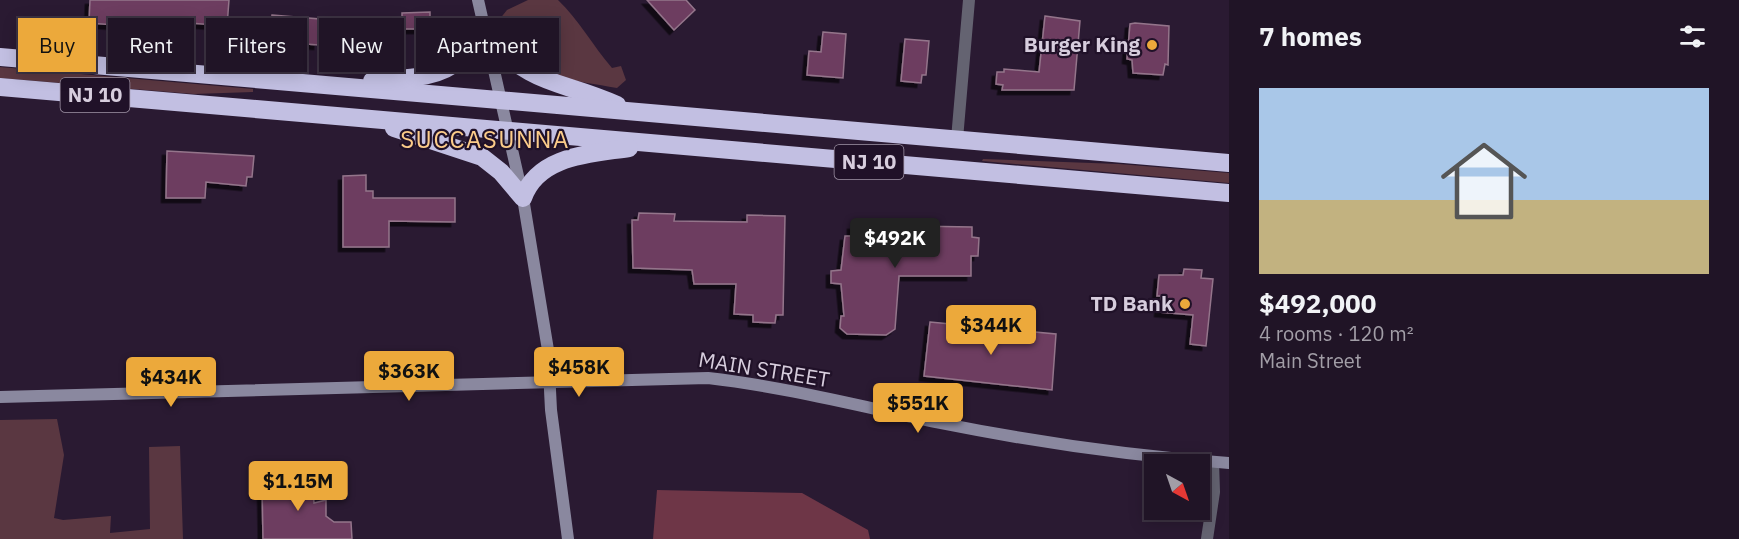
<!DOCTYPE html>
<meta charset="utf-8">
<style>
:root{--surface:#201426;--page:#2d2132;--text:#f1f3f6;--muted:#a29ea7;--line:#3d3343;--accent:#eca93b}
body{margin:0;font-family:"IBM Plex Sans",sans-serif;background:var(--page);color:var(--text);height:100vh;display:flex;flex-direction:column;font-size:22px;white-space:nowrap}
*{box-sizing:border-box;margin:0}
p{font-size:20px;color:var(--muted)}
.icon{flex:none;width:33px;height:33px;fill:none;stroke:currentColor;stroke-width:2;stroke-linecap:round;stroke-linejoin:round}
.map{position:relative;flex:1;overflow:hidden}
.drawer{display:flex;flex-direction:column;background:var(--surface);width:510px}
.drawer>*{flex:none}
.top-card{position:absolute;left:18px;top:18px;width:570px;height:54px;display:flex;gap:12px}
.needle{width:39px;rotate:140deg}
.controls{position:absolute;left:1144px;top:454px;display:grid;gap:12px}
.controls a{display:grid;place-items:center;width:66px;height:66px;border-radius:0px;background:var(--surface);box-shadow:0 3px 15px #0003,0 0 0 2px var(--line);font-size:30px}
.price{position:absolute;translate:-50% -51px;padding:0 14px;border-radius:6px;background:var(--accent);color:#111;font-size:20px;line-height:39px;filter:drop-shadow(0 2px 3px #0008)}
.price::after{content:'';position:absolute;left:50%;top:36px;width:18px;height:14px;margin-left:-9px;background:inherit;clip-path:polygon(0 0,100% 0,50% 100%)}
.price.on{background:#222;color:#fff}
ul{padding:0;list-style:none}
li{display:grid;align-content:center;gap:12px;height:318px;padding:0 30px}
li span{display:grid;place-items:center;height:186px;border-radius:0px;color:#555}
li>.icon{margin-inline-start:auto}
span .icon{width:108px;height:108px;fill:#fffc;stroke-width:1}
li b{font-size:26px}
h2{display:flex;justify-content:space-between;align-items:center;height:72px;padding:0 30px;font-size:26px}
.tag{padding:0 21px;border-radius:0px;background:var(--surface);box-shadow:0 3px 15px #0003,0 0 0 2px var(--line);font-size:21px;line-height:54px}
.tag.on{background:var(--accent);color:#111}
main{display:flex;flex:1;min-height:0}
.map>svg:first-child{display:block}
.green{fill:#5a3741}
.forest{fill:#6e3647}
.building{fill:#6d3e60;stroke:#94758b;stroke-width:1.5;filter:url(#shadow)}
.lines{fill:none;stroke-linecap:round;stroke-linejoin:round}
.street{stroke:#646371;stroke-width:12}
.secondary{stroke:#8a889f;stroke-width:12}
.highway{stroke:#c2bfe2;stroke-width:18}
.poi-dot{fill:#eca93b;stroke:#201128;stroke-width:2}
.labels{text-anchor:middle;stroke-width:4.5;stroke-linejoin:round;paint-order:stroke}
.shield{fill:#201128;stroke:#a095a7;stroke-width:1.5}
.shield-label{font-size:20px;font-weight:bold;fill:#d7cddd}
.poi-label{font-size:21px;font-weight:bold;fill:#d7cddd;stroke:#201128;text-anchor:end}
.street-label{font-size:21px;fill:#d7cddd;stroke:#201128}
.quarter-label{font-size:24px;letter-spacing:1.5px;fill:#fccc89;stroke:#201128}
</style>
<main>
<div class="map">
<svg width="1229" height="539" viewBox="0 0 1229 539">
<defs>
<filter id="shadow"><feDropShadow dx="-4.5" dy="4.5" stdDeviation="0" flood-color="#0009"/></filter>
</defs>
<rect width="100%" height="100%" fill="#2a1a32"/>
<g class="green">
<path d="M528 0H558C579 20 593 46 612 68L621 66 626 80 617 88C569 79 513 77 499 20L507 10Z"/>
<polygon points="0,67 253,89 253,92 194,94 0,78"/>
<polygon points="983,159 1119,164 1229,173 1229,183 982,161"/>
<polygon points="57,419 64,455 54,518 63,520 111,516 110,533 150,529 149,447 180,446 183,539 0,539 0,420"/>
</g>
<polygon class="forest" points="657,490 802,493 868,530 870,539 653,539"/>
<g class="building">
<polygon points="90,0 229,0 227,26 115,17 115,25 89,23"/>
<polygon points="647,0 686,0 695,10 674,30"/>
<polygon points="430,12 430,29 402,29 402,13"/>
<polygon points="272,15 320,19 318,45 269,41"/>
<polygon points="1045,16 1080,21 1074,90 1002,90 1003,85 996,84 997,72 1004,72 1004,69 1039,72"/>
<polygon points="1135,23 1169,26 1168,65 1165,64 1163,75 1133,73 1132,60 1127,59 1130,24"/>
<polygon points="823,32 846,34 843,78 807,75 809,51 821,52"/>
<polygon points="905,39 929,41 926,75 922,75 921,83 901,81"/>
<polygon points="167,151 254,156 252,177 247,177 246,186 206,182 205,198 166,198"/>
<polygon points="366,175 366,191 373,191 373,198 455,198 455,222 389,221 389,247 343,247 343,176"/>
<polygon points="639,213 675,214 674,221 747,222 747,215 785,216 783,315 776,315 775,323 753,322 753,315 734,314 736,284 694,284 692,270 633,268 632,220 638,220"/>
<polygon points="852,225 972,227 972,237 979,238 978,256 971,256 971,276 899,276 895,329 886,335 847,334 840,328 841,316 844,316 841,284 831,283 831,271 841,270 845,236 852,236"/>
<polygon points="1184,269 1202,270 1201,278 1213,279 1206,346 1190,344 1193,315 1159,312 1161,296 1157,296 1159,275 1183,275"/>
<polygon points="930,322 1056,334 1052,390 924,376"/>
<polygon points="298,467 305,467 312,474 314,503 326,500 326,516 334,522 351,522 352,539 263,539 262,485 291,484 290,474"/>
</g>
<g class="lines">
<g class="street">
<polyline points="957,139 969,0"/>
<polyline points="1207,539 1214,492 1213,462"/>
</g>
<g class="secondary">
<polyline points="478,0 523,198 548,350 551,410 568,539"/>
<path d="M0 397 708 378C786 387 863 407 940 423 1035 442 1132 456 1229 463"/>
</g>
<g class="highway">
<path d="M487 35C533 88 559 79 617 105"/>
<polyline points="0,57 1229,163"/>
<path d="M372 81C400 78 437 80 459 60 469 51 477 37 485 26"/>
<polyline points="0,87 1229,193"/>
<path d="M394 128 482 157 501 172 523 198C538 155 591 154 629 148"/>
</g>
</g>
<g class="poi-dot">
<circle cx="1152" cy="45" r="6"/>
<circle cx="1185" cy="304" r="6"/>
</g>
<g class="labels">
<g class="shield">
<rect x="60.5" y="78" width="69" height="34" rx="4.5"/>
<rect x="834.5" y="145" width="69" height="34" rx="4.5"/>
</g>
<g class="shield-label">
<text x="95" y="102">NJ 10</text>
<text x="869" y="169">NJ 10</text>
</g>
<g class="poi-label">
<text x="1140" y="52">Burger King</text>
<text x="1173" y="311">TD Bank</text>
</g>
<g class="street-label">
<text transform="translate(764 370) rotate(9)" y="7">MAIN STREET</text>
</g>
<g class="quarter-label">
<text x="485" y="148">SUCCASUNNA</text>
</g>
</g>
</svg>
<div class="controls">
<a><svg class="needle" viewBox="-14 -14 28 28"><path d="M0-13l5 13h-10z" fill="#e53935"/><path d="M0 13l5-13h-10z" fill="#a29ea7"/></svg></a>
</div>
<b class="price on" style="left:895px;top:269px">$492K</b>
<b class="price" style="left:991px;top:356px">$344K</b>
<b class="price" style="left:579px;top:398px">$458K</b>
<b class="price" style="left:409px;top:402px">$363K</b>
<b class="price" style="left:171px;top:408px">$434K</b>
<b class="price" style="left:918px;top:434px">$551K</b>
<b class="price" style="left:298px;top:512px">$1.15M</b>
<div class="top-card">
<a class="tag on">Buy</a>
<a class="tag">Rent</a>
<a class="tag">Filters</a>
<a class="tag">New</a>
<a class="tag">Apartment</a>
</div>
</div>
<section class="drawer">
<h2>7 homes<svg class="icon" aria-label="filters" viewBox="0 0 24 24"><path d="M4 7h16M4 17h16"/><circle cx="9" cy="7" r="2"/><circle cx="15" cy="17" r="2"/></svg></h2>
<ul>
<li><span style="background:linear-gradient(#a9c7e8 60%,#c2b280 0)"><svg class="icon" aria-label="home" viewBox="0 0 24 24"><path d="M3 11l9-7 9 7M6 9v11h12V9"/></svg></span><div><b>$492,000</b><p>4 rooms · 120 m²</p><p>Main Street</p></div></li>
</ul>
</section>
</main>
